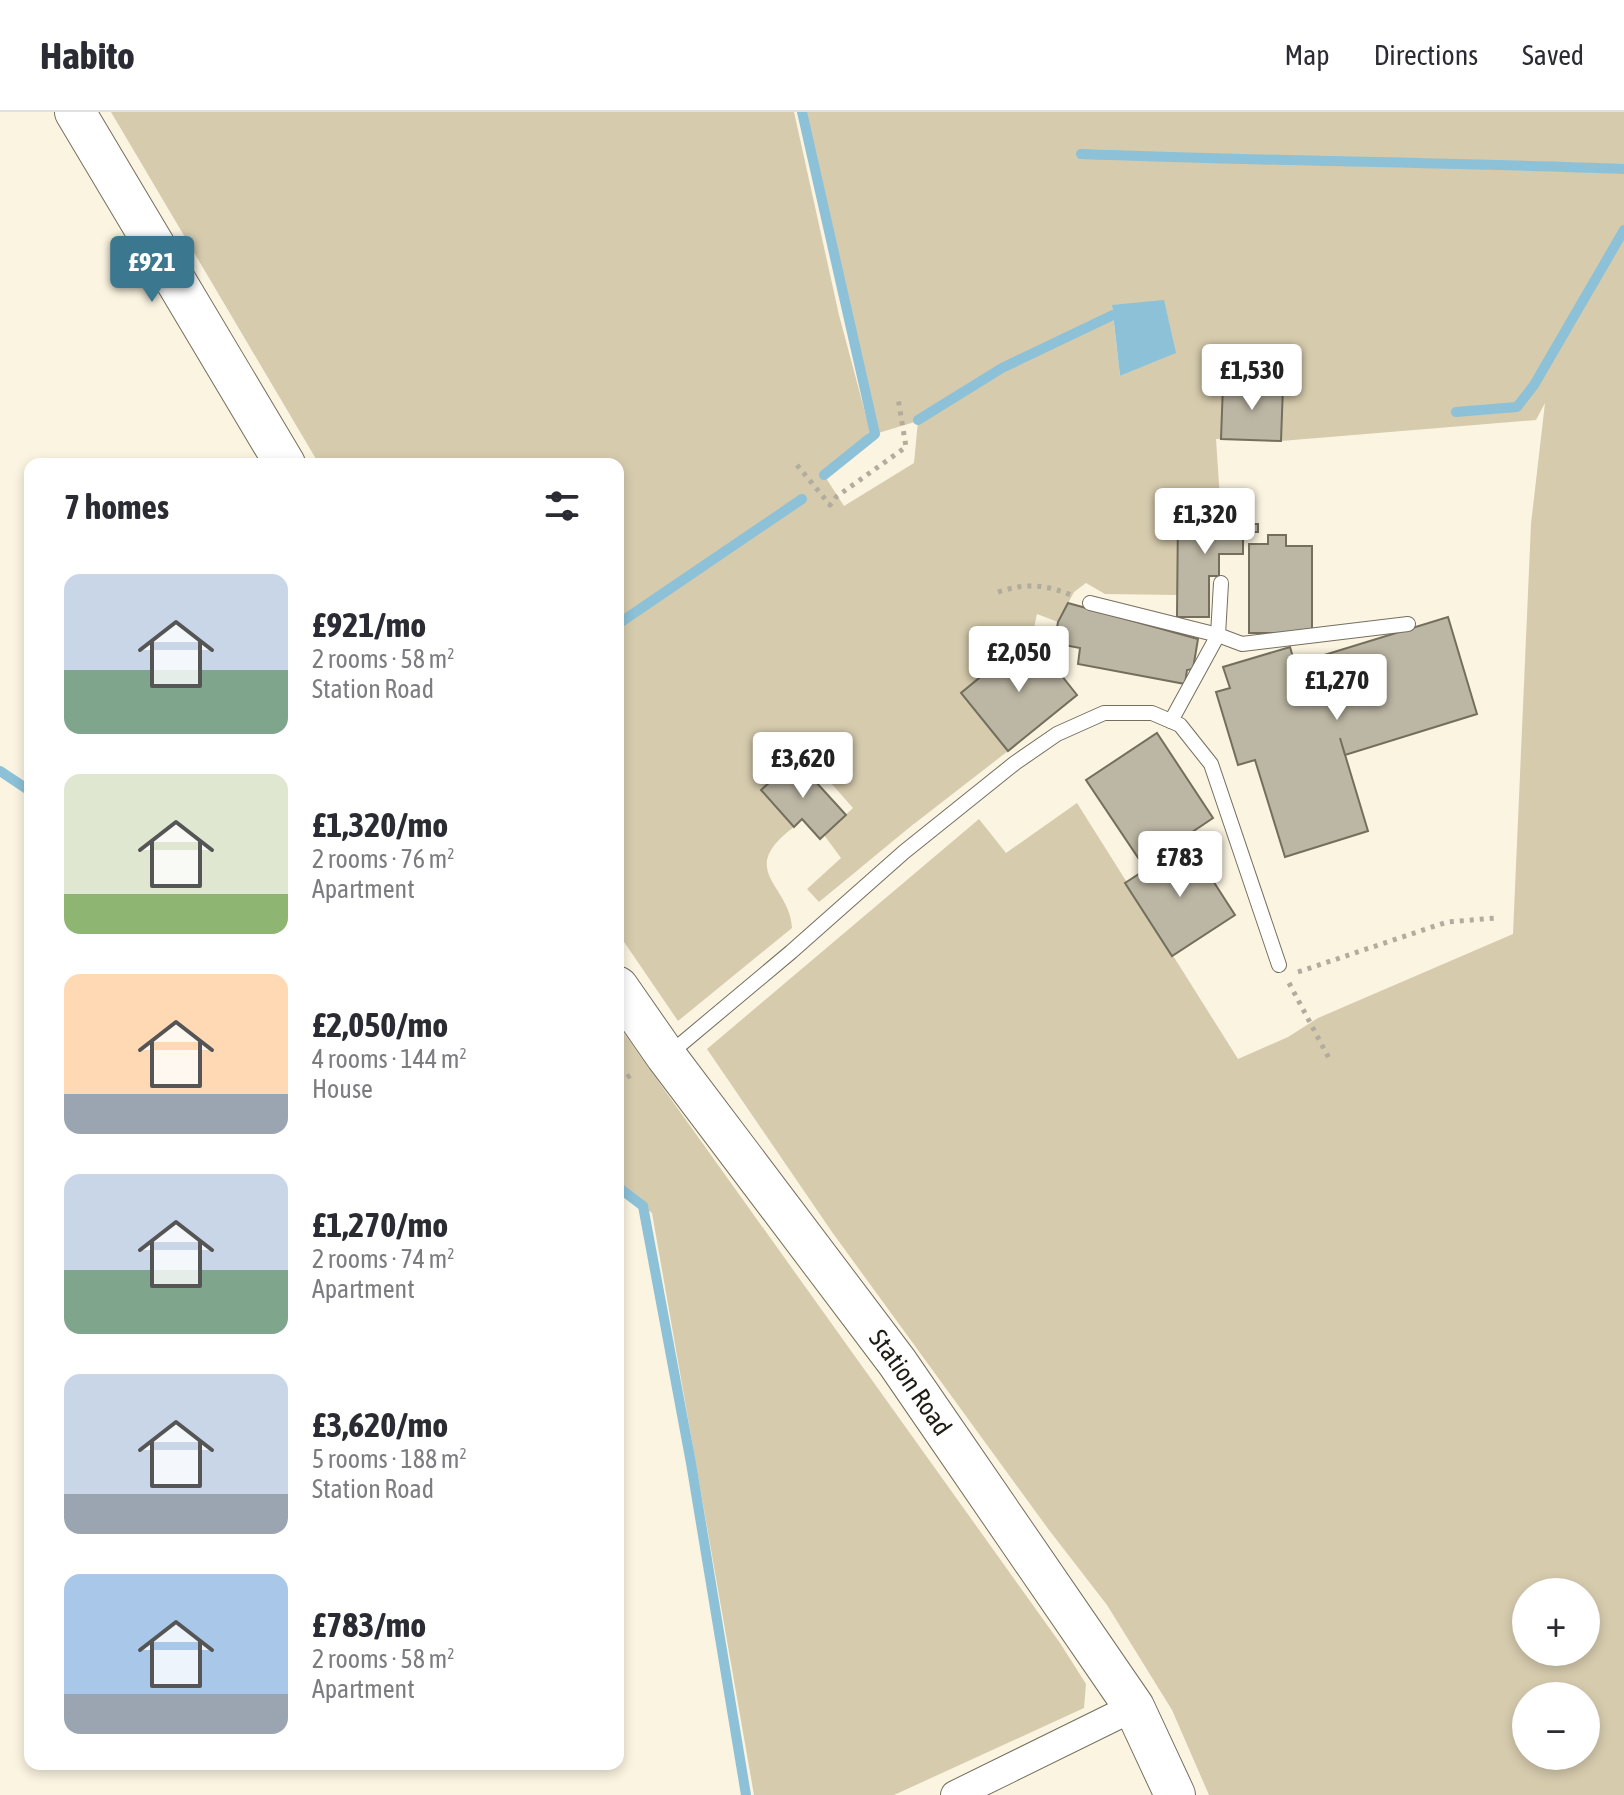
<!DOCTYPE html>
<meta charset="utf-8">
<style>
:root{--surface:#fff;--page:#f7f7f7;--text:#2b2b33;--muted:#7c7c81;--line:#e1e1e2;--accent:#3b778e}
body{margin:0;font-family:"Asap Condensed",sans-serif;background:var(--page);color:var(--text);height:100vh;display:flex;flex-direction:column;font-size:30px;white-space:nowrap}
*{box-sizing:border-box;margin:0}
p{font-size:26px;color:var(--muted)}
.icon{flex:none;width:44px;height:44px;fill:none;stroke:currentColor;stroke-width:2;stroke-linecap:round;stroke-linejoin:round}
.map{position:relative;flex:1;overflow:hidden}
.details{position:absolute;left:24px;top:346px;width:600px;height:1312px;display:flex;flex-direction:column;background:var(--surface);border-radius:16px;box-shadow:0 4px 12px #0003}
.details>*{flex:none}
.tools{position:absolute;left:1512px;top:1466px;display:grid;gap:16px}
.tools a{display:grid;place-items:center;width:88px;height:88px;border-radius:50%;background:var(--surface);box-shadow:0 4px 12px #0003;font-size:40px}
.price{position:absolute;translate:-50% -68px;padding:0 18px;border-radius:8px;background:#fff;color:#222;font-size:26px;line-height:52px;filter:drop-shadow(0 2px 4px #0008)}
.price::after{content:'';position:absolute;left:50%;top:48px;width:24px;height:18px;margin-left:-12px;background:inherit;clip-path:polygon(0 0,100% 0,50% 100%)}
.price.on{background:var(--accent);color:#fff}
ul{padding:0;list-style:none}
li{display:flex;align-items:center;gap:24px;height:200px;padding:0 40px}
li span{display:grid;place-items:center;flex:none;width:224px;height:160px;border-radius:16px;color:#555}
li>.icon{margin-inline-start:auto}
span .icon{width:96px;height:96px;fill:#fffc;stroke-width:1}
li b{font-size:34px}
h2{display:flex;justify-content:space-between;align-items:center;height:96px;padding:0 40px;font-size:34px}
header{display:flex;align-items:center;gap:48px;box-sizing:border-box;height:112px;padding:0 40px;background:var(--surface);border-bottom:2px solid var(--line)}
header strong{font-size:38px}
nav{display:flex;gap:44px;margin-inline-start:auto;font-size:28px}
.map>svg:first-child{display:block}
.green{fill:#d6cbad;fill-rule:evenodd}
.water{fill:#8dc1d7}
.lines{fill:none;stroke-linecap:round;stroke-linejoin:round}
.stream{stroke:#8dc1d7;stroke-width:10}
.building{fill:#bcb6a4;stroke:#746e5d;stroke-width:2}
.lane-casing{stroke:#756f5f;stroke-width:16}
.street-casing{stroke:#756f5f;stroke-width:30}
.secondary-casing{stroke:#756f5f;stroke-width:42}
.path{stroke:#b1ac9d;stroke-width:5;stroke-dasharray:4 6;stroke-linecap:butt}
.lane{stroke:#fff;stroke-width:14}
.street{stroke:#fff;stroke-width:28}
.secondary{stroke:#fff;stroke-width:40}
.labels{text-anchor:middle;stroke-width:8;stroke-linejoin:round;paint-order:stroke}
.street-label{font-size:26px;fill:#1e1c15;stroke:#fff}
</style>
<header>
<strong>Habito</strong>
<nav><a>Map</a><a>Directions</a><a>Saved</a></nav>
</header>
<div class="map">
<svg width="1624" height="1683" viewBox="0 0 1624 1683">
<rect width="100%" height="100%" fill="#fbf4e1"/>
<g class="green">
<path d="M111 0H794L839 203 870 319 824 363 844 394 914 351 918 309 875 322 802 0H1624V1683H1209L1172 1598 1107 1493 1049 1418 832 1120 707 937 979 707 1006 741 1077 691 1238 947 1288 925 1318 906 1513 822 1531 412 1545 291 1536 308 1281 329 1216 327 1221 402 1178 483 1105 482 1086 471 1074 480 1058 510 1037 502 1032 525 961 581 1008 639 910 715 819 790 807 777 841 746 824 723 853 696 815 653 805 658 795 648 794 715C735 759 790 772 792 816L678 909 618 821V352H319ZM1112 194 1175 241 1120 264ZM1526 1480H1586V1540H1526ZM1526 1584H1586V1644H1526Z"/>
<polygon points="618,913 1060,1531 1086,1572 1084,1596 894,1683 754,1683 652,1101 618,1075"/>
</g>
<polygon class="water" points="1164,188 1176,241 1120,264 1112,193"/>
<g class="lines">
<g class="stream">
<polyline points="802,0 875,322 824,363"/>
<path d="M1081 42C1262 49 1443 50 1624 57"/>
<polyline points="1456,300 1517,295 1534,273 1624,118"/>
<polyline points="918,308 1002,256 1113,203"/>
<polyline points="618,512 802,387"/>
<polyline points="0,659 30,679"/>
<polyline points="618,1075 643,1094 691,1351 746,1683"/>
</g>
</g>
<g class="building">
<polygon points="1223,272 1283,274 1281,329 1221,327"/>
<polygon points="1178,401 1243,402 1243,412 1258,412 1258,420 1243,420 1243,442 1219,442 1219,464 1209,464 1209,505 1177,505"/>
<polygon points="1268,423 1286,423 1286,434 1312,434 1312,521 1249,521 1249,432 1268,432"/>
<polygon points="1068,491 1198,527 1193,557 1187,558 1185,572 1078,552 1080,536 1054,531 1058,510"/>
<polygon points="1448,505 1477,602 1345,643 1340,626 1368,719 1285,745 1255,648 1238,653 1216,580 1230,576 1223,555 1290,535 1295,552"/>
<polygon points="1030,524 1077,583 1008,639 961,581"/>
<polygon points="1157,621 1213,706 1143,753 1086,668"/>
<polygon points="795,647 846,703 820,727 802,707 794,715 761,678"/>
<polygon points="1188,730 1235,803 1172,844 1125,771"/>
</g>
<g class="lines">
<g class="lane-casing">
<g id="lane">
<polyline points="1090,491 1218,523 1242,532 1408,512"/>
<polyline points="1171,609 1218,523 1221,471"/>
<polyline points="668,943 791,840 904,740 1015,651 1057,622 1104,601 1152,601 1180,613 1211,652 1279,853"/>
</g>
</g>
<g class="street-casing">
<polyline id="street" points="955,1683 1134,1595"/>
</g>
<g class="secondary-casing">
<g id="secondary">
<polyline points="75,0 285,352"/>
<path id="s1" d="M618 875 666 944 897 1250 1134 1595 1175 1683"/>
</g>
</g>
<g class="path">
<polyline points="797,353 830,393 836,385 906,335 898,286"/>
<path d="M998 480C1027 471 1043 472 1071 483"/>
<polyline points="1298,860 1447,810 1496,806"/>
<polyline points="1289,871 1331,950"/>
<polyline points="618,970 635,961"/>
</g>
<use href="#lane" class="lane"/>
<use href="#street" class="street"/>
<use href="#secondary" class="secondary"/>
</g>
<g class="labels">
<g class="street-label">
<text dy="9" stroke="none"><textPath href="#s1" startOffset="492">Station Road</textPath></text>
</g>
</g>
</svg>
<div class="tools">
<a>+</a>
<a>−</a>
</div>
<b class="price on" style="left:152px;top:192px">£921</b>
<b class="price" style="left:1252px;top:300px">£1,530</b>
<b class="price" style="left:1205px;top:444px">£1,320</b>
<b class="price" style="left:1019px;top:582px">£2,050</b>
<b class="price" style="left:1337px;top:610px">£1,270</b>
<b class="price" style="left:803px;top:688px">£3,620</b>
<b class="price" style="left:1180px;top:787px">£783</b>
<section class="details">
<h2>7 homes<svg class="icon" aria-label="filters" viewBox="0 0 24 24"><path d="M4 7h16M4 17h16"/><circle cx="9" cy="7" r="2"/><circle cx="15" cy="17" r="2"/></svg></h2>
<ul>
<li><span style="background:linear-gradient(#c9d6e8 60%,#7fa58c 0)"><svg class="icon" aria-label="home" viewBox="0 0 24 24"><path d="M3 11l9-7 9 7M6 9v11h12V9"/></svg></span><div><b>£921/mo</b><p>2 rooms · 58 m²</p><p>Station Road</p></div></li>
<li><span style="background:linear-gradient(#dfe7d0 75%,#8fb573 0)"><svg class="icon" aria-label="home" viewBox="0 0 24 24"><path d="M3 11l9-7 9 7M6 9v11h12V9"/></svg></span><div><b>£1,320/mo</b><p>2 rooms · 76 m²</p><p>Apartment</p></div></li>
<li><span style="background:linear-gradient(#ffd9b3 75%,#9aa5b1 0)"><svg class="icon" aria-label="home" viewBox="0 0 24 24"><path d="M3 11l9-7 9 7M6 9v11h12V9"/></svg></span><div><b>£2,050/mo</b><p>4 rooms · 144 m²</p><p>House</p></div></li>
<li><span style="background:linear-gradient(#c9d6e8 60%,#7fa58c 0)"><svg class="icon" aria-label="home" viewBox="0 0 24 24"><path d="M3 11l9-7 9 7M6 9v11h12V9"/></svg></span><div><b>£1,270/mo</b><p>2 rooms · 74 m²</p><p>Apartment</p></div></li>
<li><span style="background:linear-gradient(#c9d6e8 75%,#9aa5b1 0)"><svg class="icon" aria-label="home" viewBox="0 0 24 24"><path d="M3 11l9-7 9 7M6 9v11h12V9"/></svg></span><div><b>£3,620/mo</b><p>5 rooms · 188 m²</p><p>Station Road</p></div></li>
<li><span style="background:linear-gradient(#a9c7e8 75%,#9aa5b1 0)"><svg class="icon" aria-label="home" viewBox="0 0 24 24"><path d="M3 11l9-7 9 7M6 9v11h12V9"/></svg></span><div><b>£783/mo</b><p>2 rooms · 58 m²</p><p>Apartment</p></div></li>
</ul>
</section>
</div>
